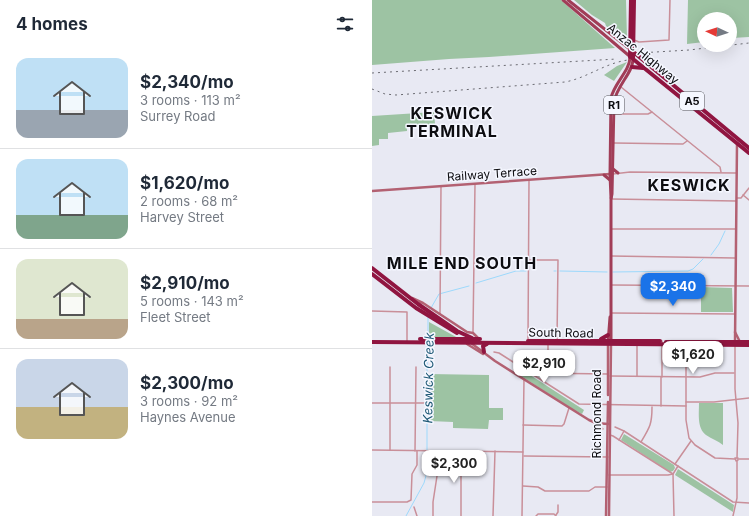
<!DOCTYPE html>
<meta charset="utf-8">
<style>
:root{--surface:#fff;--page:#f2f2f3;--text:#1f2937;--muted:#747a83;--line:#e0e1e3;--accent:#1a73e8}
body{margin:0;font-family:Inter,sans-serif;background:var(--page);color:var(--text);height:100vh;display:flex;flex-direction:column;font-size:15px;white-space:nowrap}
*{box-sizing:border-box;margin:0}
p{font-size:13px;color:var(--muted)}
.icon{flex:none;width:22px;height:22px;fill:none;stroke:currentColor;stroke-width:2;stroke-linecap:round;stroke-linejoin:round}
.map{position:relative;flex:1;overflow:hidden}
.panel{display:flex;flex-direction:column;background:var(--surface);width:372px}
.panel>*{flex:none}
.needle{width:26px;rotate:274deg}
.tools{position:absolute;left:325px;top:12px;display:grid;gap:8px}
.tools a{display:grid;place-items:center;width:40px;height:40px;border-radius:50%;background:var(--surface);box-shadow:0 4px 16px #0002;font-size:20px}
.price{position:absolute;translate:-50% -34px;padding:0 9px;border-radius:8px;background:#fff;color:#222;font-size:13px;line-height:26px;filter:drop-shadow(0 1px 2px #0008)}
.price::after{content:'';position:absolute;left:50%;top:24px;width:12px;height:9px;margin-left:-6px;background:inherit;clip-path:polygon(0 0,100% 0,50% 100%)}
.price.on{background:var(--accent);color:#fff}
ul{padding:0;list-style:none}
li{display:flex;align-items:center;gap:12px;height:100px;padding:0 16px}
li+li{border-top:1px solid var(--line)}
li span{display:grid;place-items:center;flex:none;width:112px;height:80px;border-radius:12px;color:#555}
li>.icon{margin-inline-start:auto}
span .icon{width:48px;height:48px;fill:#fffc;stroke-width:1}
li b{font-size:17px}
h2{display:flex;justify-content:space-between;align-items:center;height:48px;padding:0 16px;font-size:17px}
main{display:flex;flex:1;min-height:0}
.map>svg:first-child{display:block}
.green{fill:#9dc3a3}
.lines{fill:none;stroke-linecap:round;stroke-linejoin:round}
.stream{stroke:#9dd9fc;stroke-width:1}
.street{stroke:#c98f99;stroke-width:1.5}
.secondary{stroke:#b36172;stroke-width:2.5}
.primary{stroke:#a13d57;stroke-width:3}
.highway{stroke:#901540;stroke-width:4}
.rail{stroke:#6b6b72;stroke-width:1;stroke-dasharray:2 4;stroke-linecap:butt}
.labels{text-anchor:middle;stroke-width:3;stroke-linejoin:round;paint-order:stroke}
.shield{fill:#f5f7ff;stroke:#535358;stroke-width:1}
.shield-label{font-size:11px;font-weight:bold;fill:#0d0d11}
.street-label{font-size:12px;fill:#0d0d11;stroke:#f5f7ff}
.water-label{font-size:13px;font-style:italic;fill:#1c5774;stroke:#f5f7ff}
.district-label{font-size:16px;font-weight:bold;letter-spacing:1px;fill:#0d0d11;stroke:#f5f7ff}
</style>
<main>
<section class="panel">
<h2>4 homes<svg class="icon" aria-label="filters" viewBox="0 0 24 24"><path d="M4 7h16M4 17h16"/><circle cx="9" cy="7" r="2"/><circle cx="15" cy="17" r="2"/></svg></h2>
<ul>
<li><span style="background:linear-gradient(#bfe0f5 65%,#9aa5b1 0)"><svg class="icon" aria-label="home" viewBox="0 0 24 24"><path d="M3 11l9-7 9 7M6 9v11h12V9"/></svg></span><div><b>$2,340/mo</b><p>3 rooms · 113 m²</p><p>Surrey Road</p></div></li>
<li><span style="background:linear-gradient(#bfe0f5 70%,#7fa58c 0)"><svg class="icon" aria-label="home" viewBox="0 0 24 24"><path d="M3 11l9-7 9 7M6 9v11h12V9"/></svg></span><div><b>$1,620/mo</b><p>2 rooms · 68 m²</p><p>Harvey Street</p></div></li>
<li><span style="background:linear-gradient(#dfe7d0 75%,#b9a48a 0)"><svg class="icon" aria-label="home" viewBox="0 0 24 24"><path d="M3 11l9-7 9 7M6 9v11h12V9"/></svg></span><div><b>$2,910/mo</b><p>5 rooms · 143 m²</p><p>Fleet Street</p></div></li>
<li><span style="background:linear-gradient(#c9d6e8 60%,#c2b280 0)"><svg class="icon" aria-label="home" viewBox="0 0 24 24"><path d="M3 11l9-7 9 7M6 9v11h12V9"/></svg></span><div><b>$2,300/mo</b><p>3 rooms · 92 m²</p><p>Haynes Avenue</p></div></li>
</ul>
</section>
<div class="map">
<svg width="377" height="516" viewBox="0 0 377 516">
<rect width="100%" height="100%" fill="#e8e9f3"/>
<g class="green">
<polygon points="0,0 189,0 243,48 117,57 77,59 0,65"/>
<polygon points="202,0 254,0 255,39 254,40 250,39 234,26 233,23 220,15"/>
<polygon points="316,0 377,0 377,37 360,38 358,39 358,19 332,19 332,42 315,44"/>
<polygon points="255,62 242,81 232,75 245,66"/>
<polygon points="62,112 63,124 35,126 35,131 16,133 16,139 7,139 7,145 0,146 0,116"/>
<polygon points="329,287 360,288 361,312 329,312"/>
<polygon points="57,322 86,338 57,338"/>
<polygon points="152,371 212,410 210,414 202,410 149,376"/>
<polygon points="57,374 117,375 117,408 131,408 131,420 117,420 116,429 81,428 81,422 57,421"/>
<path d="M327 403H351V445C346 441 340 439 334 435 325 428 327 414 327 403Z"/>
<polygon points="252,434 302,465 303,468 301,471 298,472 249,440"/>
<polygon points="306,469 362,505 361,512 303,475"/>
</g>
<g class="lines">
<g class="stream">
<polyline points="339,255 347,244 353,231"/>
<polyline points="182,271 184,271"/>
<polyline points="188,271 235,272"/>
<polyline points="241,272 316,271 321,269 331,259"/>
<polyline points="104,283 144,271 154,271"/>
<polyline points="59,308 67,294 97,286"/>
<polyline points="56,338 56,317"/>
<polyline points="34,516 52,483 55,472 55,345"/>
</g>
<g class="street">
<polyline points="262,40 267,42 297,40 298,0"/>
<polyline points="249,87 348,167 349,172"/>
<polyline points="242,114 276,114 280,112"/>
<polyline points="242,143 311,144 315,141"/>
<polyline points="241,174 258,172 364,173"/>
<polyline points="371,195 377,200"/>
<polyline points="365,198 369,198 377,188"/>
<polyline points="239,199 364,201"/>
<polyline points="239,229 363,229"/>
<polyline points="239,256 363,258"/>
<polyline points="156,260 186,260 185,340"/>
<polyline points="239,285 377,286"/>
<polyline points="0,311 35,312 35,341"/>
<polyline points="239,313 363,314"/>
<polyline points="68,314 69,186"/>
<polyline points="101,332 103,184"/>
<polyline points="156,340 157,180"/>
<polyline points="314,345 314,420 317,438 323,445 343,458 363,459"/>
<polyline points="363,345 363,389 366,423 365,458"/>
<polyline points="122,352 127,353 207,404 314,406"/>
<polyline points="176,373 176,345"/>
<polyline points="161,375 164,373 236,374"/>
<polyline points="238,376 328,377 343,373 362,373"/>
<polyline points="265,376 265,346"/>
<polyline points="290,377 290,341"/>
<polyline points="314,402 342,402 377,398"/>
<polyline points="0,403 53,403"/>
<polyline points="289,406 289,377"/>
<polyline points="223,423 224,425 231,429"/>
<polyline points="151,425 190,426 192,424 197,408"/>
<polyline points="243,427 252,431"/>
<polyline points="238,435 241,436 301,474"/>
<polyline points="247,440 252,431 361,502 377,503"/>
<path d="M269 442C278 427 280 424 280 407"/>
<polyline points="0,450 151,452"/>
<polyline points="18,450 18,367"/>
<polyline points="43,451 44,367"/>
<polyline points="152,456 236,457"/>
<polygon points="363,458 366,458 366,460 364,461"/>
<polyline points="367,459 377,459"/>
<polyline points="303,464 319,441"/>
<polyline points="237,475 296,475 301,474"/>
<polyline points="151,486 166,487 173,491 217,491 223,487 235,487"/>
<polyline points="0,502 35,502 39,500 40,474 45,465 45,451"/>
<polyline points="42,507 45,516"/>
<polyline points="184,515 186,512 186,505"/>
<polyline points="61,516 61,502 65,476 65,451"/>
<polyline points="89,516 89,451"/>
<polyline points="121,516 123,451"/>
<polyline points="150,516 152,379"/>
<polyline points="164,516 166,514 182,514 184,516"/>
<polyline points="302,516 301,474 306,466"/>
<polyline points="361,516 365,498 365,461"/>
</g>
<g class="secondary">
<polyline points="0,191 238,174"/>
<polyline points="40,298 51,303 95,332 101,333 107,339"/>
<polyline points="363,332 368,342"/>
<polyline points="363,342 365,144"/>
<polyline points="99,343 123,361 217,420 224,423 236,424"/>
<polyline points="95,344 111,354"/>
<polyline points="236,395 236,344"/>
<polyline points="234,516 236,402"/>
<polyline points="237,516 239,344"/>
</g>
<g class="primary">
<path d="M191 0 261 59C261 73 245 85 242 102L240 194 239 199V342"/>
<polyline points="196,0 259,50"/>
<polyline points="241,169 246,173"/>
<polyline points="232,175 238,180"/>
<path d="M239 198 238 175 239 98C242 83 258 71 258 57"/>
<polyline points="236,343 238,317"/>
</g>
<g class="highway">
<polyline points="262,0 261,59 377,153"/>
<polyline points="259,50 377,148"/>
<polyline points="258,57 259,0"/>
<polyline points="260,67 271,68"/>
<polyline points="0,268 46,304 85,331 100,338"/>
<polyline points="0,274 44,308 85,333"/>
<polyline points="48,339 108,339"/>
<polyline points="229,339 236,335"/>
<polyline points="156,341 288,341"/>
<polyline points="0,342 377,345"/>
<polyline points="294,342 377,342"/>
<polyline points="112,352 111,346 115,344"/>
</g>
<g class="rail">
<polyline points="267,53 317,50 377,43"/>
<polyline points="0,73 245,59"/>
<path d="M0 89 13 94 24 95 193 82C215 78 233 63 256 60"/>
</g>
</g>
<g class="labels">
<g class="shield">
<rect x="308" y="92" width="24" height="18" rx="3"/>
<rect x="232" y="96" width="20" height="18" rx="3"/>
</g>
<g class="shield-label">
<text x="320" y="105">A5</text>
<text x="242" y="109">R1</text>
</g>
<g class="street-label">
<text transform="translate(271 54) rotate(39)" y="4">Anzac Highway</text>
<text transform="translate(120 174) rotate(-4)" y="4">Railway Terrace</text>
<text transform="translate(189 333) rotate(1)" y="4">South Road</text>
<text transform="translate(225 414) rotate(-90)" y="4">Richmond Road</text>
</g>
<g class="water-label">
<text transform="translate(56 378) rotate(-89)" y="5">Keswick Creek</text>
</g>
<g class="district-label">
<text x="80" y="119">KESWICK<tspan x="80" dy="18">TERMINAL</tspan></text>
<text x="317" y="191">KESWICK</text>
<text x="90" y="269">MILE END SOUTH</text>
</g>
</g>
</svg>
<div class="tools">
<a><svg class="needle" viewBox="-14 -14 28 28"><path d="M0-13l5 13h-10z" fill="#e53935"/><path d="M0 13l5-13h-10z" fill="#747a83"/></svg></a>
</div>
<b class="price on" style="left:301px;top:307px">$2,340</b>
<b class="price" style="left:321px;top:375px">$1,620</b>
<b class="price" style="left:172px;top:384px">$2,910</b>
<b class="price" style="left:82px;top:484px">$2,300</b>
</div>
</main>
